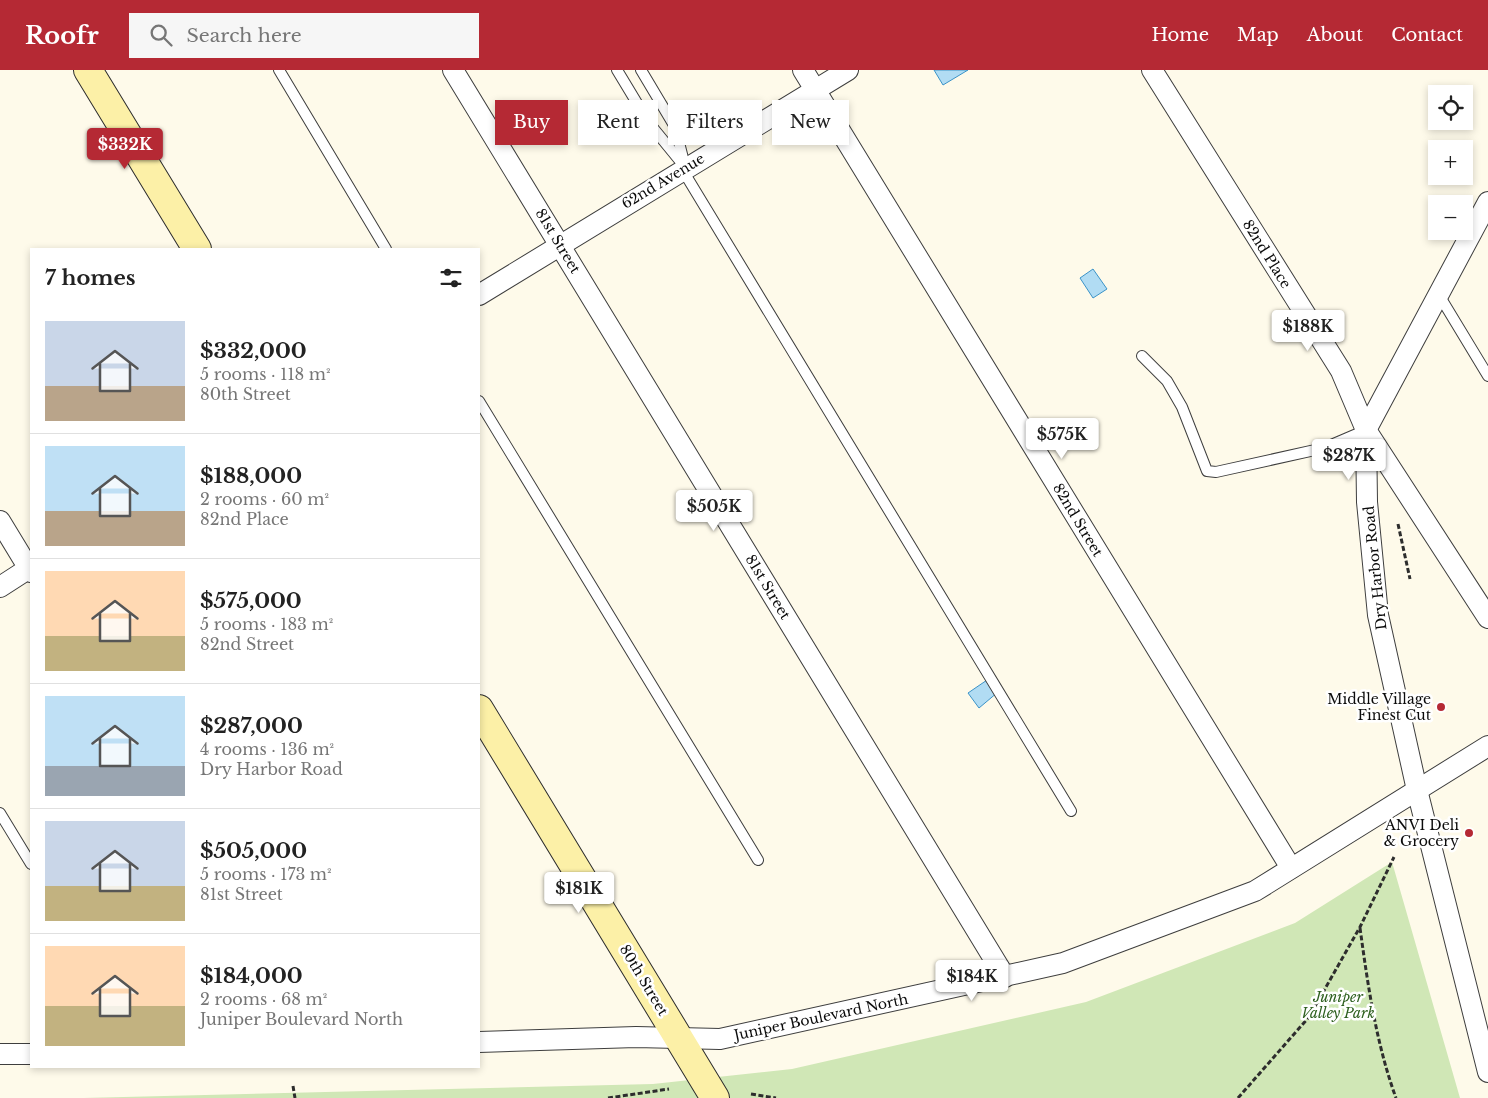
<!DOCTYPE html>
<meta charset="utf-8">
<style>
:root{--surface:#fff;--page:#f6f6f6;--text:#222;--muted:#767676;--line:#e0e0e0;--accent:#b52934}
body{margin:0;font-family:"Libre Baskerville",serif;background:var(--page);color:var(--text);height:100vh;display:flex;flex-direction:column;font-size:19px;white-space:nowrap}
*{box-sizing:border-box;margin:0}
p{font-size:16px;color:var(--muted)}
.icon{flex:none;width:28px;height:28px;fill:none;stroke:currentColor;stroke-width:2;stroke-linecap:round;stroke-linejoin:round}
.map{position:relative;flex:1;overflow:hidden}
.details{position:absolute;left:30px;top:178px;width:450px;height:820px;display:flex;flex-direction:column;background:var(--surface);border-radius:0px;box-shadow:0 2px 8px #0003}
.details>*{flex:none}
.guide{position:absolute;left:495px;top:30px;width:475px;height:45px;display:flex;gap:10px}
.controls{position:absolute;left:1428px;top:15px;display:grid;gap:10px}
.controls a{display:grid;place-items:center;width:45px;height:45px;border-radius:0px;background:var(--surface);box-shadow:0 2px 8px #0003;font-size:25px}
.price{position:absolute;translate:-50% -42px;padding:0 11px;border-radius:5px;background:#fff;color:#222;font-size:16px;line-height:32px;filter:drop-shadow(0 1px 2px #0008)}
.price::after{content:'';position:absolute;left:50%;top:30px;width:15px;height:11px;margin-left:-8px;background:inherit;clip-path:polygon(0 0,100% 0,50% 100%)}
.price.on{background:var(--accent);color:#fff}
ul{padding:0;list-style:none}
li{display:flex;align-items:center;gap:15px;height:125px;padding:0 15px}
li+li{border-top:1px solid var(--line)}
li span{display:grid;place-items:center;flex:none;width:140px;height:100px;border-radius:0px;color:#555}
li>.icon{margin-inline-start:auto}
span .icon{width:60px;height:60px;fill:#fffc;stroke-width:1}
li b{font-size:21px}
h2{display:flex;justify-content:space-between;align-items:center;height:60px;padding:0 15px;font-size:21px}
.tag{padding:0 18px;border-radius:0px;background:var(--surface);box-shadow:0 2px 8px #0003;font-size:18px;line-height:45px}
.tag.on{background:var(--accent);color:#fff}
header{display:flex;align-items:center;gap:30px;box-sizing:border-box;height:70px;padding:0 25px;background:var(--accent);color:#fff}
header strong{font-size:24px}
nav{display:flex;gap:28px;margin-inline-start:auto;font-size:18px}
.search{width:350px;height:45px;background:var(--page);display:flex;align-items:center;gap:12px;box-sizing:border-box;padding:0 18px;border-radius:0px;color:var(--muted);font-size:19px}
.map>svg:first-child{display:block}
.green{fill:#d0e7b6}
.water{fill:#b1dcf3;stroke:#3b93c8}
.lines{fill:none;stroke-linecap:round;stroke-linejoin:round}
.lane-casing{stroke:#3e3e3e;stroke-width:12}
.street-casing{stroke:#3e3e3e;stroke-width:22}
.secondary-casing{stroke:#2d2d2d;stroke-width:30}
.path{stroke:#2d2d2d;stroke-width:3;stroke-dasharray:5 2.5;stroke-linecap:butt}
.lane{stroke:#fff;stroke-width:10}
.street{stroke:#fff;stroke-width:20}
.secondary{stroke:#fcf0a7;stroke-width:28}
.poi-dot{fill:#b52934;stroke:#fff;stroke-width:2}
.labels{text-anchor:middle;stroke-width:5;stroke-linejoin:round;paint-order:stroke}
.street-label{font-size:14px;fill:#0b0b0b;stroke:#fff}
.poi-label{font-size:14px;fill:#0b0b0b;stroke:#fff;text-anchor:end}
.park-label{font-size:14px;font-style:italic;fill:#2e601f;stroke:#fff}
</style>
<header>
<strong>Roofr</strong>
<div class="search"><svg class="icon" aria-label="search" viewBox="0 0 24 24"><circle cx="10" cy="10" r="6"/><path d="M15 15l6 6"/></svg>Search here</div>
<nav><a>Home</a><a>Map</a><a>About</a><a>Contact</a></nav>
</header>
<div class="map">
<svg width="1488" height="1028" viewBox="0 0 1488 1028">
<rect width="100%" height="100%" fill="#fefaea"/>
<polygon class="green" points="1392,792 1460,1028 83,1028 653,1014 792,999 1086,932 1295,853"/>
<g class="water">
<polygon points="934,0 968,0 943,15"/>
<polygon points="1093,199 1107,219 1093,228 1080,208"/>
<polygon points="990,608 998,622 979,638 968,623"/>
</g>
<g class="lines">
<g class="lane-casing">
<g id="lane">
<polyline points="279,0 386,179"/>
<polyline points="617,0 649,53 685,97"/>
<polyline points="641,0 675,57 685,96"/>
<polyline points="682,99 1071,741"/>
<polyline points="1439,225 1488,306"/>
<polyline points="1142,286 1167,311 1182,337 1207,401 1216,402 1324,378 1366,360"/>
<polyline points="479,331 758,790"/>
<polyline points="0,743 31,794"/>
</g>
</g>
<g class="street-casing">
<g id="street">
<polyline points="453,0 1005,907"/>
<polyline points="803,0 1291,798"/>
<polyline points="1152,0 1341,301 1366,360 1488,548"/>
<polyline points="1488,132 1366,360 1367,432 1378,545 1417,720 1488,1002"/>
<polyline points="479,225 848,0"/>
<polyline points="0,451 31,502"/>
<polyline points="0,517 31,497"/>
<polyline points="479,972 636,967 720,969 1063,893 1255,821 1488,676"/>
<polyline points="0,984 31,984"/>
</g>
</g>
<g class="secondary-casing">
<g id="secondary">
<polyline points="88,0 197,179"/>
<polyline points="479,639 715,1028"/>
</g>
</g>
<g class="path">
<polyline points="1398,454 1410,509"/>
<path d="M1360 858C1368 916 1376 973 1396 1028"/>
<polyline points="293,1016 295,1028"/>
<polyline points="751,1024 776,1028"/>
<polyline points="608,1028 669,1019"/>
<polyline points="1238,1028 1309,947 1360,857 1394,787"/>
</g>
<use href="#lane" class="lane"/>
<use href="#street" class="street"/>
<use href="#secondary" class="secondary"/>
</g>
<g class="poi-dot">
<circle cx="1441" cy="637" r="5"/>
<circle cx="1469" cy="763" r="5"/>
</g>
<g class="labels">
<g class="street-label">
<text transform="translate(663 111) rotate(-31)" y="5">62nd Avenue</text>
<text transform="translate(558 171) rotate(59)" y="5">81st Street</text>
<text transform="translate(1267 184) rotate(58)" y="5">82nd Place</text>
<text transform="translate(1078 450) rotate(59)" y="5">82nd Street</text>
<text transform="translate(1375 498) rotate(-96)" y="5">Dry Harbor Road</text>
<text transform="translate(768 517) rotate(59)" y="5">81st Street</text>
<text transform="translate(644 910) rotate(59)" y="5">80th Street</text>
<text transform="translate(821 947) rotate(-12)" y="5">Juniper Boulevard North</text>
</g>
<g class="poi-label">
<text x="1431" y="634">Middle Village<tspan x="1431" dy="16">Finest Cut</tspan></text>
<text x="1459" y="760">ANVI Deli<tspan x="1459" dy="16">&amp; Grocery</tspan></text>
</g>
<g class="park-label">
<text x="1338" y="932">Juniper<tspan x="1338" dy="16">Valley Park</tspan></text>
</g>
</g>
</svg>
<div class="controls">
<a><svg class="icon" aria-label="locate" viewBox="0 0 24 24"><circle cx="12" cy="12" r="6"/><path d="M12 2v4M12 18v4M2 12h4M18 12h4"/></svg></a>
<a>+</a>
<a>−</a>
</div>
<b class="price on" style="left:125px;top:100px">$332K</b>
<b class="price" style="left:1308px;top:282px">$188K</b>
<b class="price" style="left:1062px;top:390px">$575K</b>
<b class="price" style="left:1349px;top:411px">$287K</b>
<b class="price" style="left:714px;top:462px">$505K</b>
<b class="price" style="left:579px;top:844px">$181K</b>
<b class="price" style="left:972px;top:932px">$184K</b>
<div class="guide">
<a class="tag on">Buy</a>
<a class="tag">Rent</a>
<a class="tag">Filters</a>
<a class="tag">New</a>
</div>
<section class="details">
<h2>7 homes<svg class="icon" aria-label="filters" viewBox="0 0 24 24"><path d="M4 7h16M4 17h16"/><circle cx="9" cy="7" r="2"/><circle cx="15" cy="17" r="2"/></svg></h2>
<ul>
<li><span style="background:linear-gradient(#c9d6e8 65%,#b9a48a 0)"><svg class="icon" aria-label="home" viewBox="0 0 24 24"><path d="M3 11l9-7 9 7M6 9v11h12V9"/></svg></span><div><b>$332,000</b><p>5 rooms · 118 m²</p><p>80th Street</p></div></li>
<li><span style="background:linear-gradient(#bfe0f5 65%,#b9a48a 0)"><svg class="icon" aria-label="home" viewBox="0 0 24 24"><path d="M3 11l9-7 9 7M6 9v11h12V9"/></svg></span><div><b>$188,000</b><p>2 rooms · 60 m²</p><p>82nd Place</p></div></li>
<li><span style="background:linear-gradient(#ffd9b3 65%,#c2b280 0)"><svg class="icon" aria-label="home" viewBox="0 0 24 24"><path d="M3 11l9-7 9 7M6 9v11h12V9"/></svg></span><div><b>$575,000</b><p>5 rooms · 183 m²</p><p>82nd Street</p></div></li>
<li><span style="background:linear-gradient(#bfe0f5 70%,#9aa5b1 0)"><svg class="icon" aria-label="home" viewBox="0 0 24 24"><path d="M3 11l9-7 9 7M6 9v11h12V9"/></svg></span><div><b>$287,000</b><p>4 rooms · 136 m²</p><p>Dry Harbor Road</p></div></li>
<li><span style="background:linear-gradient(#c9d6e8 65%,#c2b280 0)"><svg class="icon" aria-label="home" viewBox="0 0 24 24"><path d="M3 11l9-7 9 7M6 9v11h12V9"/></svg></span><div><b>$505,000</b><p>5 rooms · 173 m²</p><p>81st Street</p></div></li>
<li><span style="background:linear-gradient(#ffd9b3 60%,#c2b280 0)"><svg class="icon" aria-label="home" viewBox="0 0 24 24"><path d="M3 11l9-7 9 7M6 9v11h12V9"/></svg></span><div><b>$184,000</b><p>2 rooms · 68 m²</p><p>Juniper Boulevard North</p></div></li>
</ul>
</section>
</div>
